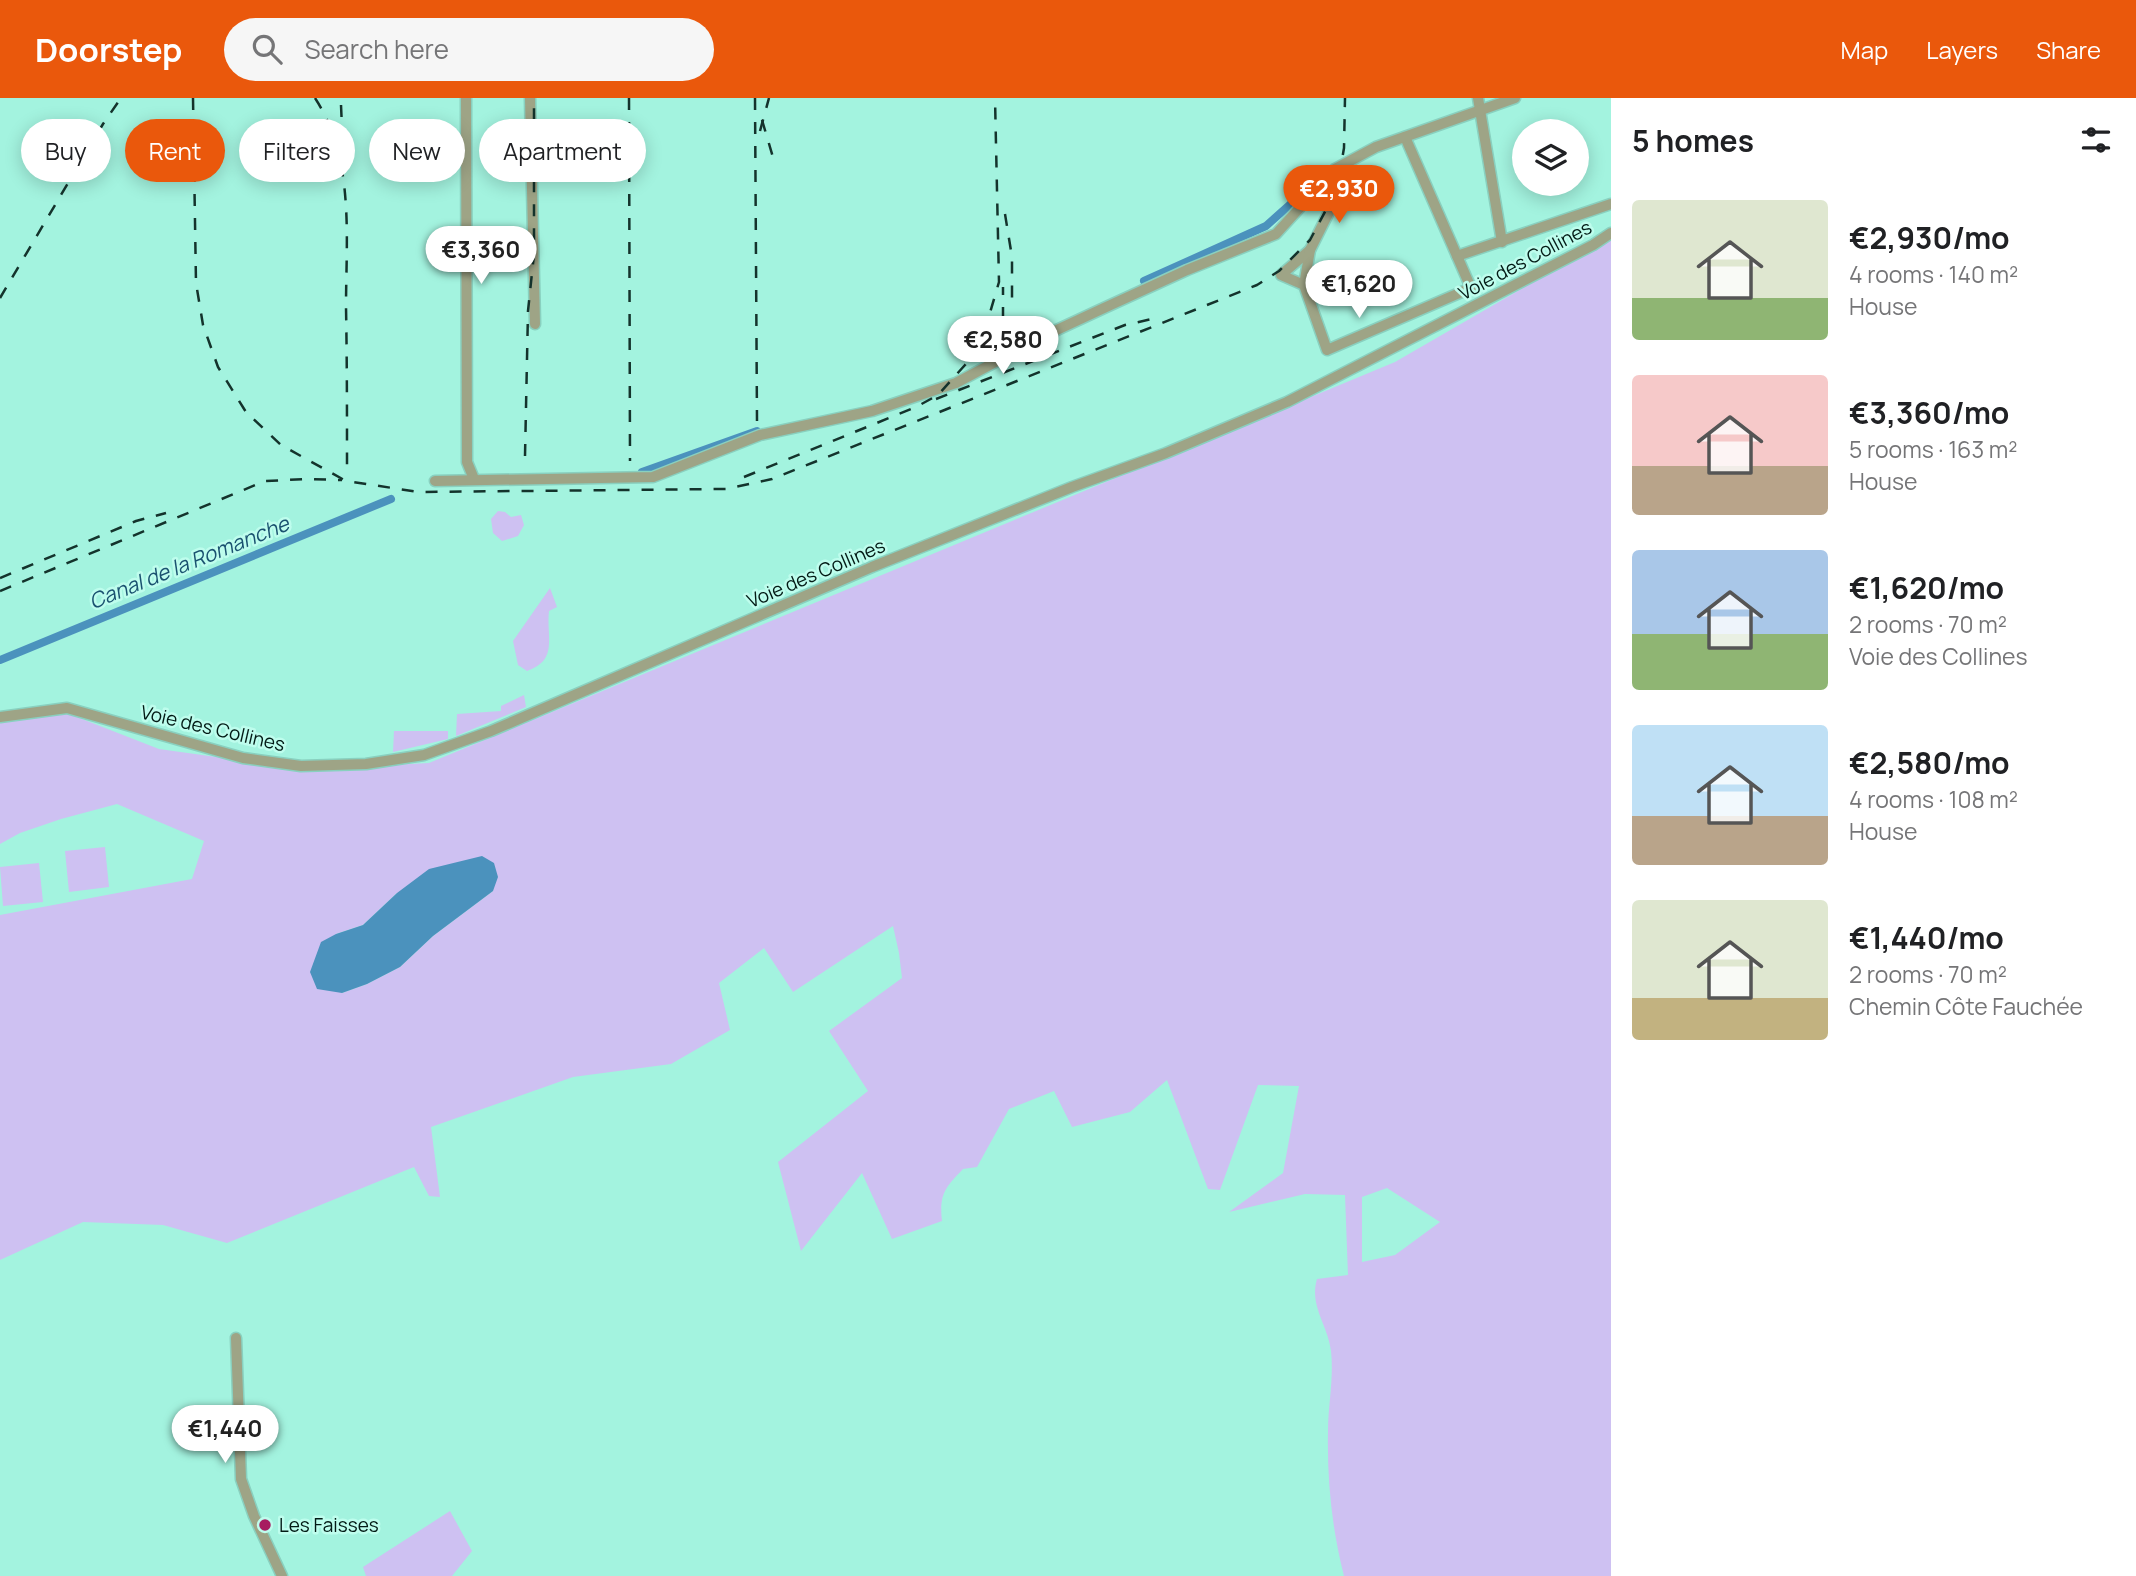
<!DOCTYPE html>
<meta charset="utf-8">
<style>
:root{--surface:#fff;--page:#f6f6f6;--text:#202124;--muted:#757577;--accent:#ea580c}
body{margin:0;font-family:Manrope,sans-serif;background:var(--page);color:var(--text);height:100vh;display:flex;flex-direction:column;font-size:26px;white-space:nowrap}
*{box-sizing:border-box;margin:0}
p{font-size:23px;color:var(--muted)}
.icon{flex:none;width:38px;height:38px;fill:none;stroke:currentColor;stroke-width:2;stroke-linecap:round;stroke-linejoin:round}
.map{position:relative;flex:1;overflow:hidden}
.side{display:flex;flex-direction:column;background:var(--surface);width:525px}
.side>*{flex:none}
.hud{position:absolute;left:21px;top:21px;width:665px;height:63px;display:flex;gap:14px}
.controls{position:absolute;left:1512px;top:21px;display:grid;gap:14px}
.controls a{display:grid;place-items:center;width:77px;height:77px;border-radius:50%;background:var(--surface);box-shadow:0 4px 18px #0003;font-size:35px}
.price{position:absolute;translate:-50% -60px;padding:0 16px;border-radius:24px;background:#fff;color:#222;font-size:23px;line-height:46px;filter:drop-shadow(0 2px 4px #0008)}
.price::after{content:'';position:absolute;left:50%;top:42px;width:21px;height:16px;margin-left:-10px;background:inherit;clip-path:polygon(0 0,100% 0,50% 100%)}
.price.active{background:var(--accent);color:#fff}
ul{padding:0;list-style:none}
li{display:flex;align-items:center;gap:21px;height:175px;padding:0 21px}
li span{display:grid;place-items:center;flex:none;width:196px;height:140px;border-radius:7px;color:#555}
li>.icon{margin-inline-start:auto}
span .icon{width:84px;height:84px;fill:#fffc;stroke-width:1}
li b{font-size:30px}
h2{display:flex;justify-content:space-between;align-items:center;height:84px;padding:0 21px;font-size:30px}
.chip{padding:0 24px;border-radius:32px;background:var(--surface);box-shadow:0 4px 18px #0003;font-size:24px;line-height:63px}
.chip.active{background:var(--accent);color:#fff}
header{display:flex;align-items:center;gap:42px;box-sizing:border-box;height:98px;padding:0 35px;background:var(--accent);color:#fff}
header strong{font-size:33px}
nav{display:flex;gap:38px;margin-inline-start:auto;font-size:24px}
.search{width:490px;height:63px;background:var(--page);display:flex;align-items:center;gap:18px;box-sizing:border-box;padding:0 24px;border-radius:38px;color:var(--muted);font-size:26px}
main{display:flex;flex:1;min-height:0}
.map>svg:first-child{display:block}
.green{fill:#cec1f2;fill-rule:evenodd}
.water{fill:#4b92bd}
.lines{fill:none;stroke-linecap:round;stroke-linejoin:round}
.canal{stroke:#4b92bd;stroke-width:8}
.minor-casing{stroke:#89d0bf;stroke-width:13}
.minor{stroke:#9ea486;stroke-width:10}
.rail{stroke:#14332c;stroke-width:2.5;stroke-dasharray:12 12;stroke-linecap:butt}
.poi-dot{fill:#a71c60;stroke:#befded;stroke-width:2.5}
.labels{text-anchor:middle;stroke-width:5;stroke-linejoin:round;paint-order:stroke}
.street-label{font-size:19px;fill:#021a15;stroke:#befded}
.poi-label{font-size:19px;fill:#021a15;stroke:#befded;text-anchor:start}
.water-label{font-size:21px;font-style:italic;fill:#1a5270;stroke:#befded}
</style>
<header>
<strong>Doorstep</strong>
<div class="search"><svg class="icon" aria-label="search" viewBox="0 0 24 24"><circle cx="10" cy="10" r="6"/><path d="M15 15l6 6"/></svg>Search here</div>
<nav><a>Map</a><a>Layers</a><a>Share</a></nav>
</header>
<main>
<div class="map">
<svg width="1611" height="1478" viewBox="0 0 1611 1478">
<rect width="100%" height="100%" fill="#a3f3df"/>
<g class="green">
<path d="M1611 139V1478H1344C1332 1431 1327 1383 1328 1334 1328 1307 1334 1280 1331 1253 1328 1227 1309 1208 1317 1181L1348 1177 1345 1097 1305 1096 1229 1114 1283 1075 1299 988 1258 987 1220 1092 1208 1091 1167 982 1130 1014 1072 1029 1054 993 1009 1011 977 1069 963 1071C945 1090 939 1096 942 1123L892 1141 862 1075 801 1153 778 1064 868 993 829 933 902 880 899 855 893 828 793 894 764 850 719 885 730 932 671 966 573 979 431 1029 440 1099 429 1098 414 1069 227 1145 163 1127 83 1124 0 1162V817L192 781 204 743 117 706 61 721 20 735 0 746V625L64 614 159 651 296 670H332L429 665 1395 264ZM493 793 433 838 400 869 367 886 342 895 336 836 363 827 397 795ZM1387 1090 1440 1124 1395 1157 1362 1164V1099Z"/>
<polygon points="498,413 505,414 511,419 521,417 524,427 518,438 502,443 493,435 491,421"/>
<path d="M550 490 557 509 549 513C546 539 559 562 527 573L518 567 513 543Z"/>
<polygon points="524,597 526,609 456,638 457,616 501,613 501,608"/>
<polygon points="394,633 448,633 448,641 393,654"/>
<polygon points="105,749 109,789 69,794 65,753"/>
<polygon points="39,765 43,804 3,808 0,769"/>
<polygon points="450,1413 472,1453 452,1478 366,1478 363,1469"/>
</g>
<polygon class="water" points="482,758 494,765 498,779 493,793 433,838 400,869 367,886 342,895 317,891 310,874 321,844 336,836 363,827 397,795 429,771"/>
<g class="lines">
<g class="canal">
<polyline points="1144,183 1266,128 1294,103 1319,74"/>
<polyline points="642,374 757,333"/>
<polyline points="0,562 391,401"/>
</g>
<g class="minor-casing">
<g id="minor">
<polyline points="466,0 467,364 474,381"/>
<polyline points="530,0 535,226"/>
<polyline points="1478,0 1502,144"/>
<polyline points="1310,152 1281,177 1304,187 1327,252 1471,190 1405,39"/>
<polyline points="1457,158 1611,106"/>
<polyline points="1304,187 1310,152 1336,100 1320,88"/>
<polyline points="435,383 653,379 760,337 872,313 956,285 1046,237 1104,210 1187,172 1276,136 1335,71 1376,49 1515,0"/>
<polyline points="0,619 67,610 243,660 301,668 366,666 424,657 491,633 872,469 1072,389 1166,355 1287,304 1593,147 1611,135"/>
<polyline points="236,1240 241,1381 254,1418 282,1478"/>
</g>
</g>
<use href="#minor" class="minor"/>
<g class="rail">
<polyline points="193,0 196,185 203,227 218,269 246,314 281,347 346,383 419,394 726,391 772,381 1257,187 1279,173 1310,142 1337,91 1344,50 1345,0"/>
<path d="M315 0C355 61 346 140 346 209 347 263 347 317 347 370"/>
<polyline points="629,0 630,363"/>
<polyline points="755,0 757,323"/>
<polyline points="341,7 343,53"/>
<polyline points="762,22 775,66"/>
<polyline points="760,33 769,0"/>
<polyline points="1005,116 1012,159 1012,202"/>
<polyline points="0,200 103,26 121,0"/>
<polyline points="1003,245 1003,189"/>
<polyline points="936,301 1125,227 1152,221"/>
<polyline points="525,358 528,213 534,156 534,0"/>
<polyline points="744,379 916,309 938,297 965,267 984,235 999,184 995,0"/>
<polyline points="0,480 136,423 166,415"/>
<polyline points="0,493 265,383 308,381 342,382"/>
</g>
</g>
<circle class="poi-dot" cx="265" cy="1427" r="7"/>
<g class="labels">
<g class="street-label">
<text transform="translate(1525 162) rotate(-28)" y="7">Voie des Collines</text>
<text transform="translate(816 475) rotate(-23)" y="7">Voie des Collines</text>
<text transform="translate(213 630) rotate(13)" y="7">Voie des Collines</text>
</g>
<g class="poi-label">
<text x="279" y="1434">Les Faisses</text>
</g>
<g class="water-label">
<text transform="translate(189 465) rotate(-22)" y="7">Canal de la Romanche</text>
</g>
</g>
</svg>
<div class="controls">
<a><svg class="icon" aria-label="layers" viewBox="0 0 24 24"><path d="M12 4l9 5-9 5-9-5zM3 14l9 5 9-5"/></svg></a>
</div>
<b class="price active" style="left:1339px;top:127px">€2,930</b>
<b class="price" style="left:481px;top:188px">€3,360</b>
<b class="price" style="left:1359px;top:222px">€1,620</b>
<b class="price" style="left:1003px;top:278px">€2,580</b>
<b class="price" style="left:225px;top:1367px">€1,440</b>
<div class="hud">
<a class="chip">Buy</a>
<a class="chip active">Rent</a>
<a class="chip">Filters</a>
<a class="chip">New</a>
<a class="chip">Apartment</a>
</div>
</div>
<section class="side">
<h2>5 homes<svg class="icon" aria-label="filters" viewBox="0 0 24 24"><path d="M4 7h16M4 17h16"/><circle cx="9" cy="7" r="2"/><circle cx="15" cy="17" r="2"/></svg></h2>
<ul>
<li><span style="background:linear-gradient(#dfe7d0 70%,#8fb573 0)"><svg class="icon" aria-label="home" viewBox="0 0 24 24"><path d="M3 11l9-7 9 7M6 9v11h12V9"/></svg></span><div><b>€2,930/mo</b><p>4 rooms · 140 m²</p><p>House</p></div></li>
<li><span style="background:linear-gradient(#f6c9c9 65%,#b9a48a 0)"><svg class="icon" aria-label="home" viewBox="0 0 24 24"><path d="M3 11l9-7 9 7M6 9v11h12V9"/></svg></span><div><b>€3,360/mo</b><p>5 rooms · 163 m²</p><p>House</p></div></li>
<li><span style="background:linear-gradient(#a9c7e8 60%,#8fb573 0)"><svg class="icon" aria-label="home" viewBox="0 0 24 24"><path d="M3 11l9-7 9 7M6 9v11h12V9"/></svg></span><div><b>€1,620/mo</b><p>2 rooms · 70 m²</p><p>Voie des Collines</p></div></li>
<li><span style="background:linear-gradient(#bfe0f5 65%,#b9a48a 0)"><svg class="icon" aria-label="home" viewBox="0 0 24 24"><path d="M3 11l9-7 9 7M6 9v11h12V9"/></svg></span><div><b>€2,580/mo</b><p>4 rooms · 108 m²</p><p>House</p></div></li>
<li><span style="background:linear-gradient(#dfe7d0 70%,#c2b280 0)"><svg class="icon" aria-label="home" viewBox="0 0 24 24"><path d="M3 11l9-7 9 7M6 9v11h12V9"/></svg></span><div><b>€1,440/mo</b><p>2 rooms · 70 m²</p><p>Chemin Côte Fauchée</p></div></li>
</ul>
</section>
</main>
